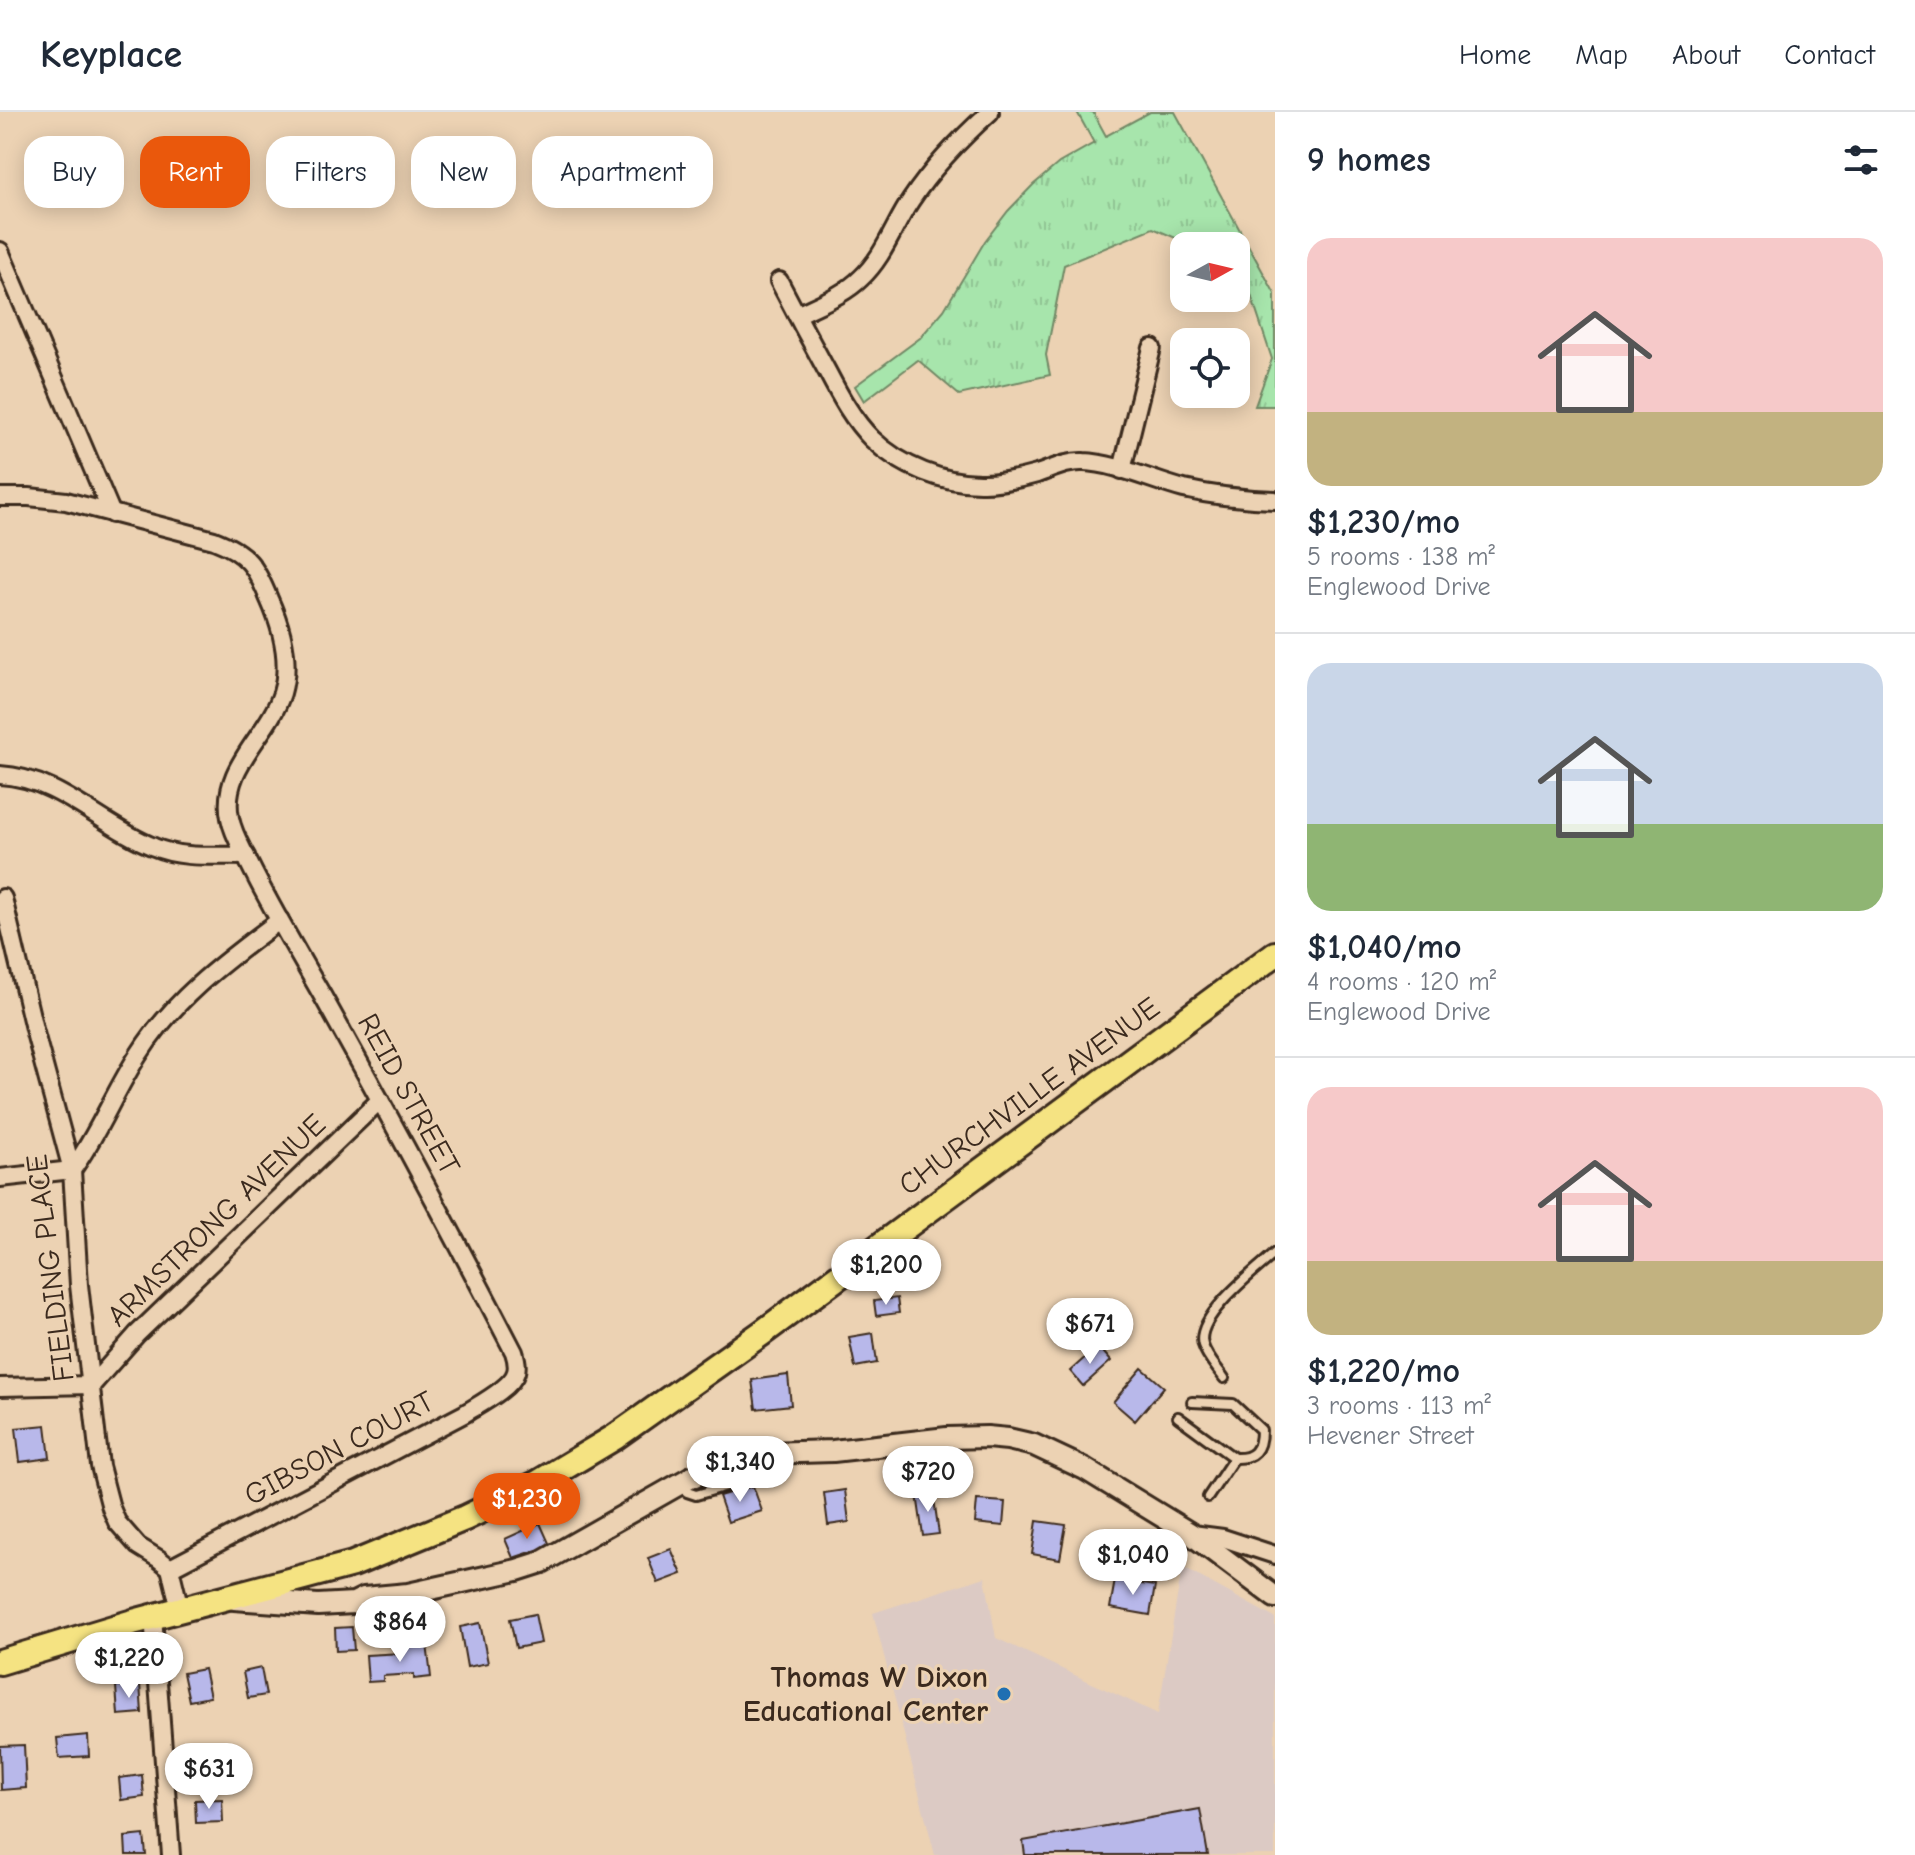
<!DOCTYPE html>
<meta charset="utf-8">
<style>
:root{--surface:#fff;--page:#f6f6f7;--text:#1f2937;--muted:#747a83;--line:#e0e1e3;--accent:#ea580c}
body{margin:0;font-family:"Comic Neue",sans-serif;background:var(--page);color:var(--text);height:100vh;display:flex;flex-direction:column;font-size:30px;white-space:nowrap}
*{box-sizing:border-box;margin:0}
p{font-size:26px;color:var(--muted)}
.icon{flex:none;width:44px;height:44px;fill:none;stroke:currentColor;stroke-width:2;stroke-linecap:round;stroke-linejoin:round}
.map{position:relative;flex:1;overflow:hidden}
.side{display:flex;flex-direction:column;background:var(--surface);width:640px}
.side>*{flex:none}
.hud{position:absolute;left:24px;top:24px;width:760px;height:72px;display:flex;gap:16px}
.needle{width:52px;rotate:82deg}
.fabs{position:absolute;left:1170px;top:120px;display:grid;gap:16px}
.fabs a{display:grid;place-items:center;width:80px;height:80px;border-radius:16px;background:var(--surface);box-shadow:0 4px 20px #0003;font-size:40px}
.price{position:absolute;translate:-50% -68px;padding:0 18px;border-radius:28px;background:#fff;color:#222;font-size:26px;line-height:52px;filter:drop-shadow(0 2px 4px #0008)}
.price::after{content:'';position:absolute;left:50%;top:48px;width:24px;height:18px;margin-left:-12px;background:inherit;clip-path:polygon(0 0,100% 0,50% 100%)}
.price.on{background:var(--accent);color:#fff}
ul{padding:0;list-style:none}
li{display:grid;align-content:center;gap:16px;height:424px;padding:0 32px}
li+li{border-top:2px solid var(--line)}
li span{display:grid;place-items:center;height:248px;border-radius:24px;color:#555}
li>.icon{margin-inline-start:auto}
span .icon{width:144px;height:144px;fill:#fffc;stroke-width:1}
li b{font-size:34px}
h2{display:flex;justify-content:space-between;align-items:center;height:96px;padding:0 32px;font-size:34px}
.chip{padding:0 28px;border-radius:24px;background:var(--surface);box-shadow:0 4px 20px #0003;font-size:28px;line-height:72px}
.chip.on{background:var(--accent);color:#fff}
header{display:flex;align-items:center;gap:48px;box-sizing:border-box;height:112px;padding:0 40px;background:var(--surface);border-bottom:2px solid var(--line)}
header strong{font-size:38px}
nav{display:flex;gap:44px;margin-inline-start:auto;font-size:28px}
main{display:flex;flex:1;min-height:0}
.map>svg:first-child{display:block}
.built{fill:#dccac4}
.park{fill:url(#park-tufts);stroke:#718865;stroke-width:2}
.building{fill:#b8b8ea;stroke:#3b2a1e;stroke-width:2}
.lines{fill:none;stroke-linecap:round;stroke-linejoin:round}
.service-casing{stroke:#3b2a1e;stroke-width:14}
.minor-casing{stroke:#3b2a1e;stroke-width:22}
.tertiary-casing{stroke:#3b2a1e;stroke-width:26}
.primary-casing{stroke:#3b2a1e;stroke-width:30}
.service{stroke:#ecd2b3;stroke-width:8}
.minor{stroke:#ecd2b3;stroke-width:16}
.tertiary{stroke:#ecd2b3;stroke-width:20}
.primary{stroke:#f5e382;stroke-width:24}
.poi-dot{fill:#1f6fb2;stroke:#ecd2b3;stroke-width:3}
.labels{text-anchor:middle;stroke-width:6;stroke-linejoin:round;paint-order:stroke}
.street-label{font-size:30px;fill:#3b2a1e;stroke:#ecd2b3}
.poi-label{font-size:30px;font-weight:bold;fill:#3b2a1e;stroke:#ecd2b3;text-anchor:end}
</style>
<header>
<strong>Keyplace</strong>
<nav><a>Home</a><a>Map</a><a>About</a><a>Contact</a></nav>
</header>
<main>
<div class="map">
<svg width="1275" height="1743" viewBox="0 0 1275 1743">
<defs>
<pattern id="park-tufts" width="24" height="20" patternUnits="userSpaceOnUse" patternTransform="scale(2)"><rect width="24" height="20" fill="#a7e5ac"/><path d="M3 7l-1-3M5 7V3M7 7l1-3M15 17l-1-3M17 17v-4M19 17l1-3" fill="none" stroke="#91c594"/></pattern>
</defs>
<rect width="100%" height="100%" fill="#ecd2b3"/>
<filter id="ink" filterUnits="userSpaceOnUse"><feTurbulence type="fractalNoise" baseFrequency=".0125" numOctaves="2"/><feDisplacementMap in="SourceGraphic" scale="16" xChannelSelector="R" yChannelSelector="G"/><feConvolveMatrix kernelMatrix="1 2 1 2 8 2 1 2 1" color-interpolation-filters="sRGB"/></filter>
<g filter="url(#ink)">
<polygon class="built" points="1182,1455 1275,1506 1275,1743 935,1743 873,1501 985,1465 996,1526 1158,1602"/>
<polygon class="park" points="1077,0 1093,0 1106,24 1150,0 1175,0 1275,182 1275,294 1255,294 1272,247 1242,156 1236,153 1236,134 1194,134 1153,116 1064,153 1046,243 1050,263 959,283 918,248 864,289 855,274 920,226 944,198 985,129 1008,99 1033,73 1059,51 1094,31"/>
<g class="building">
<polygon points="897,1186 899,1201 876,1204 874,1189"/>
<polygon points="873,1221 877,1251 855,1255 849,1225"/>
<polygon points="1098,1234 1111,1249 1083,1274 1070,1259"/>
<polygon points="1142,1256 1164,1275 1135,1309 1113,1290"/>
<polygon points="788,1263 791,1293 756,1297 752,1268"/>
<polygon points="46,1313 50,1346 20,1350 16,1316"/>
<polygon points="753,1374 762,1399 728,1410 719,1384"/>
<polygon points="845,1378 849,1410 828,1413 824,1381"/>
<polygon points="933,1380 939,1422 923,1424 917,1382"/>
<polygon points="977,1388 1005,1390 1003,1414 975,1411"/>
<polygon points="1037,1409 1066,1413 1060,1447 1032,1442"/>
<polygon points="540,1411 549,1431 537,1438 513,1446 505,1427"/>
<polygon points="671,1437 682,1462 658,1471 648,1446"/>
<polygon points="1115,1468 1155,1474 1150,1503 1110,1496"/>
<polygon points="535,1502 541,1531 516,1536 510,1507"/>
<polygon points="480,1511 488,1551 467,1555 460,1515"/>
<polygon points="352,1515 354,1538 336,1539 335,1516"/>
<polygon points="427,1532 431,1565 414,1567 414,1562 383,1564 383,1569 368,1570 366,1543 402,1541 401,1535"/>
<polygon points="261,1556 266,1583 248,1586 243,1560"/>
<polygon points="204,1557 210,1585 189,1589 183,1561"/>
<polygon points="140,1572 142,1601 118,1603 116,1574"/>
<polygon points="88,1623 89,1644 59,1646 57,1626"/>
<polygon points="24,1633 26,1676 1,1678 0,1634"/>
<polygon points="142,1663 144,1685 121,1688 119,1666"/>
<polygon points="222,1687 223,1710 196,1711 195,1688"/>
<polygon points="1200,1697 1208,1743 1025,1743 1023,1729"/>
<polygon points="144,1723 146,1743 126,1743 125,1725"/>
</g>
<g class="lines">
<g class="service-casing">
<g id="service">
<path d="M1224 1266C1217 1256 1206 1244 1203 1233 1194 1205 1256 1158 1275 1141"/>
<path d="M1178 1305 1234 1346C1254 1347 1261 1338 1261 1318L1233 1292 1192 1290"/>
<polyline points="679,1373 687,1380 696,1383 768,1362 774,1355 776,1342"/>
<polyline points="1208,1385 1234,1346"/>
</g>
</g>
<g class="minor-casing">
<g id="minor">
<polyline points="0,139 112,402"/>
<path d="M779 169C795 200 811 230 828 261 840 284 853 308 872 327 900 354 944 372 983 371 1001 371 1019 367 1037 362 1052 357 1067 349 1084 350 1115 351 1153 369 1184 377 1214 384 1244 387 1275 388"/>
<path d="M797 203C819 192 844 183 861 166 884 145 894 113 911 88 933 55 960 27 990 0"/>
<polyline points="1122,358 1152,236"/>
<path d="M0 385H29L66 389 214 428C248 441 256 455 269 487 282 516 291 550 282 581 268 625 220 655 230 706 233 722 242 736 249 751 271 796 297 839 322 883 388 1001 452 1120 514 1240 516 1246 518 1253 516 1260 512 1276 478 1293 464 1302L170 1456"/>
<path d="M0 663C59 666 101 714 154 735 182 747 216 743 246 744"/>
<polyline points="3,786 34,917 72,1058 79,1173 100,1354 111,1396 117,1410 138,1434 159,1447 170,1456 180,1497"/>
<path d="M0 1066 72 1058C98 1023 114 980 139 942 175 885 227 848 280 808"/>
<polyline points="0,1275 92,1273 137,1222 380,988"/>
<polyline points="1192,1422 1223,1426 1275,1443"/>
<polyline points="153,1504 171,1743"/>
</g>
</g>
<g class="tertiary-casing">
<polyline id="tertiary" points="234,1487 318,1493 354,1491 364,1486 408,1482 517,1458 542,1450 690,1366 734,1347 765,1341 833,1339 947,1326 987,1325 1008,1327 1034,1333 1085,1357 1191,1422 1275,1485"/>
</g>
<g class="primary-casing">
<polyline id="primary" points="0,1550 133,1510 353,1452 465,1406 538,1371 615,1325 762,1221 1275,842"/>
</g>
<use href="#service" class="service"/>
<use href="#minor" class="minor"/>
<use href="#tertiary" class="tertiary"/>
<use href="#primary" class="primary"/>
</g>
</g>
<circle class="poi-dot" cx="1004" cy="1582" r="8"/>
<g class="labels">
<g class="street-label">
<text transform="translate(409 982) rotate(61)" y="10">REID STREET</text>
<text transform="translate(1029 984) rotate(-36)" y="10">CHURCHVILLE AVENUE</text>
<text transform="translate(216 1108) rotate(-44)" y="10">ARMSTRONG AVENUE</text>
<text transform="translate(50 1156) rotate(-97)" y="10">FIELDING PLACE</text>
<text transform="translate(339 1336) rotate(-28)" y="10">GIBSON COURT</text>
</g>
<g class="poi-label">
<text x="988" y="1575">Thomas W Dixon<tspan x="988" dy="34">Educational Center</tspan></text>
</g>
</g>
</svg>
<div class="fabs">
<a><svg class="needle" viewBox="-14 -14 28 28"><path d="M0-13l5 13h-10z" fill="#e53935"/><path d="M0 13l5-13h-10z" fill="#747a83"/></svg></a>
<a><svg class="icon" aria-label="locate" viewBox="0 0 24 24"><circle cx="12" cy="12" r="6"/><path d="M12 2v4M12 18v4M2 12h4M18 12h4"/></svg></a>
</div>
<b class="price" style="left:886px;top:1195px">$1,200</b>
<b class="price" style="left:1090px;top:1254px">$671</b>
<b class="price" style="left:740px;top:1392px">$1,340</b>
<b class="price" style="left:928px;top:1402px">$720</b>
<b class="price on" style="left:527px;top:1429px">$1,230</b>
<b class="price" style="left:1133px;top:1485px">$1,040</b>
<b class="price" style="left:400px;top:1552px">$864</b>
<b class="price" style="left:129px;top:1588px">$1,220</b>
<b class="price" style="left:209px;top:1699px">$631</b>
<div class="hud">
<a class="chip">Buy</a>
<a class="chip on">Rent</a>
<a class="chip">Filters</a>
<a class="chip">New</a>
<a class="chip">Apartment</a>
</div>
</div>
<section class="side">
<h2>9 homes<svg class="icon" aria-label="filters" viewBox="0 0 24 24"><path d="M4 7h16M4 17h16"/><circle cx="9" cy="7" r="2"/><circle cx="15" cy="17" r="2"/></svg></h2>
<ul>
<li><span style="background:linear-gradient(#f6c9c9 70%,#c2b280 0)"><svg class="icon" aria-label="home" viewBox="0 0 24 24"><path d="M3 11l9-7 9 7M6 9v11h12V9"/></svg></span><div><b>$1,230/mo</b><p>5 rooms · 138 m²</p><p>Englewood Drive</p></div></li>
<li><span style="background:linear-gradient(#c9d6e8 65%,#8fb573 0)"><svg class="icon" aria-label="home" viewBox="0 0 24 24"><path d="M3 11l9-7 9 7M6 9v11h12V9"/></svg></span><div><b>$1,040/mo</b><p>4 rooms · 120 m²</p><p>Englewood Drive</p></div></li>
<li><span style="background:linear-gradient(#f6c9c9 70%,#c2b280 0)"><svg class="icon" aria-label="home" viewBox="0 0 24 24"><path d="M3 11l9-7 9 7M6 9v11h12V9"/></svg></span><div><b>$1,220/mo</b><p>3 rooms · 113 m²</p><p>Hevener Street</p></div></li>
</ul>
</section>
</main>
